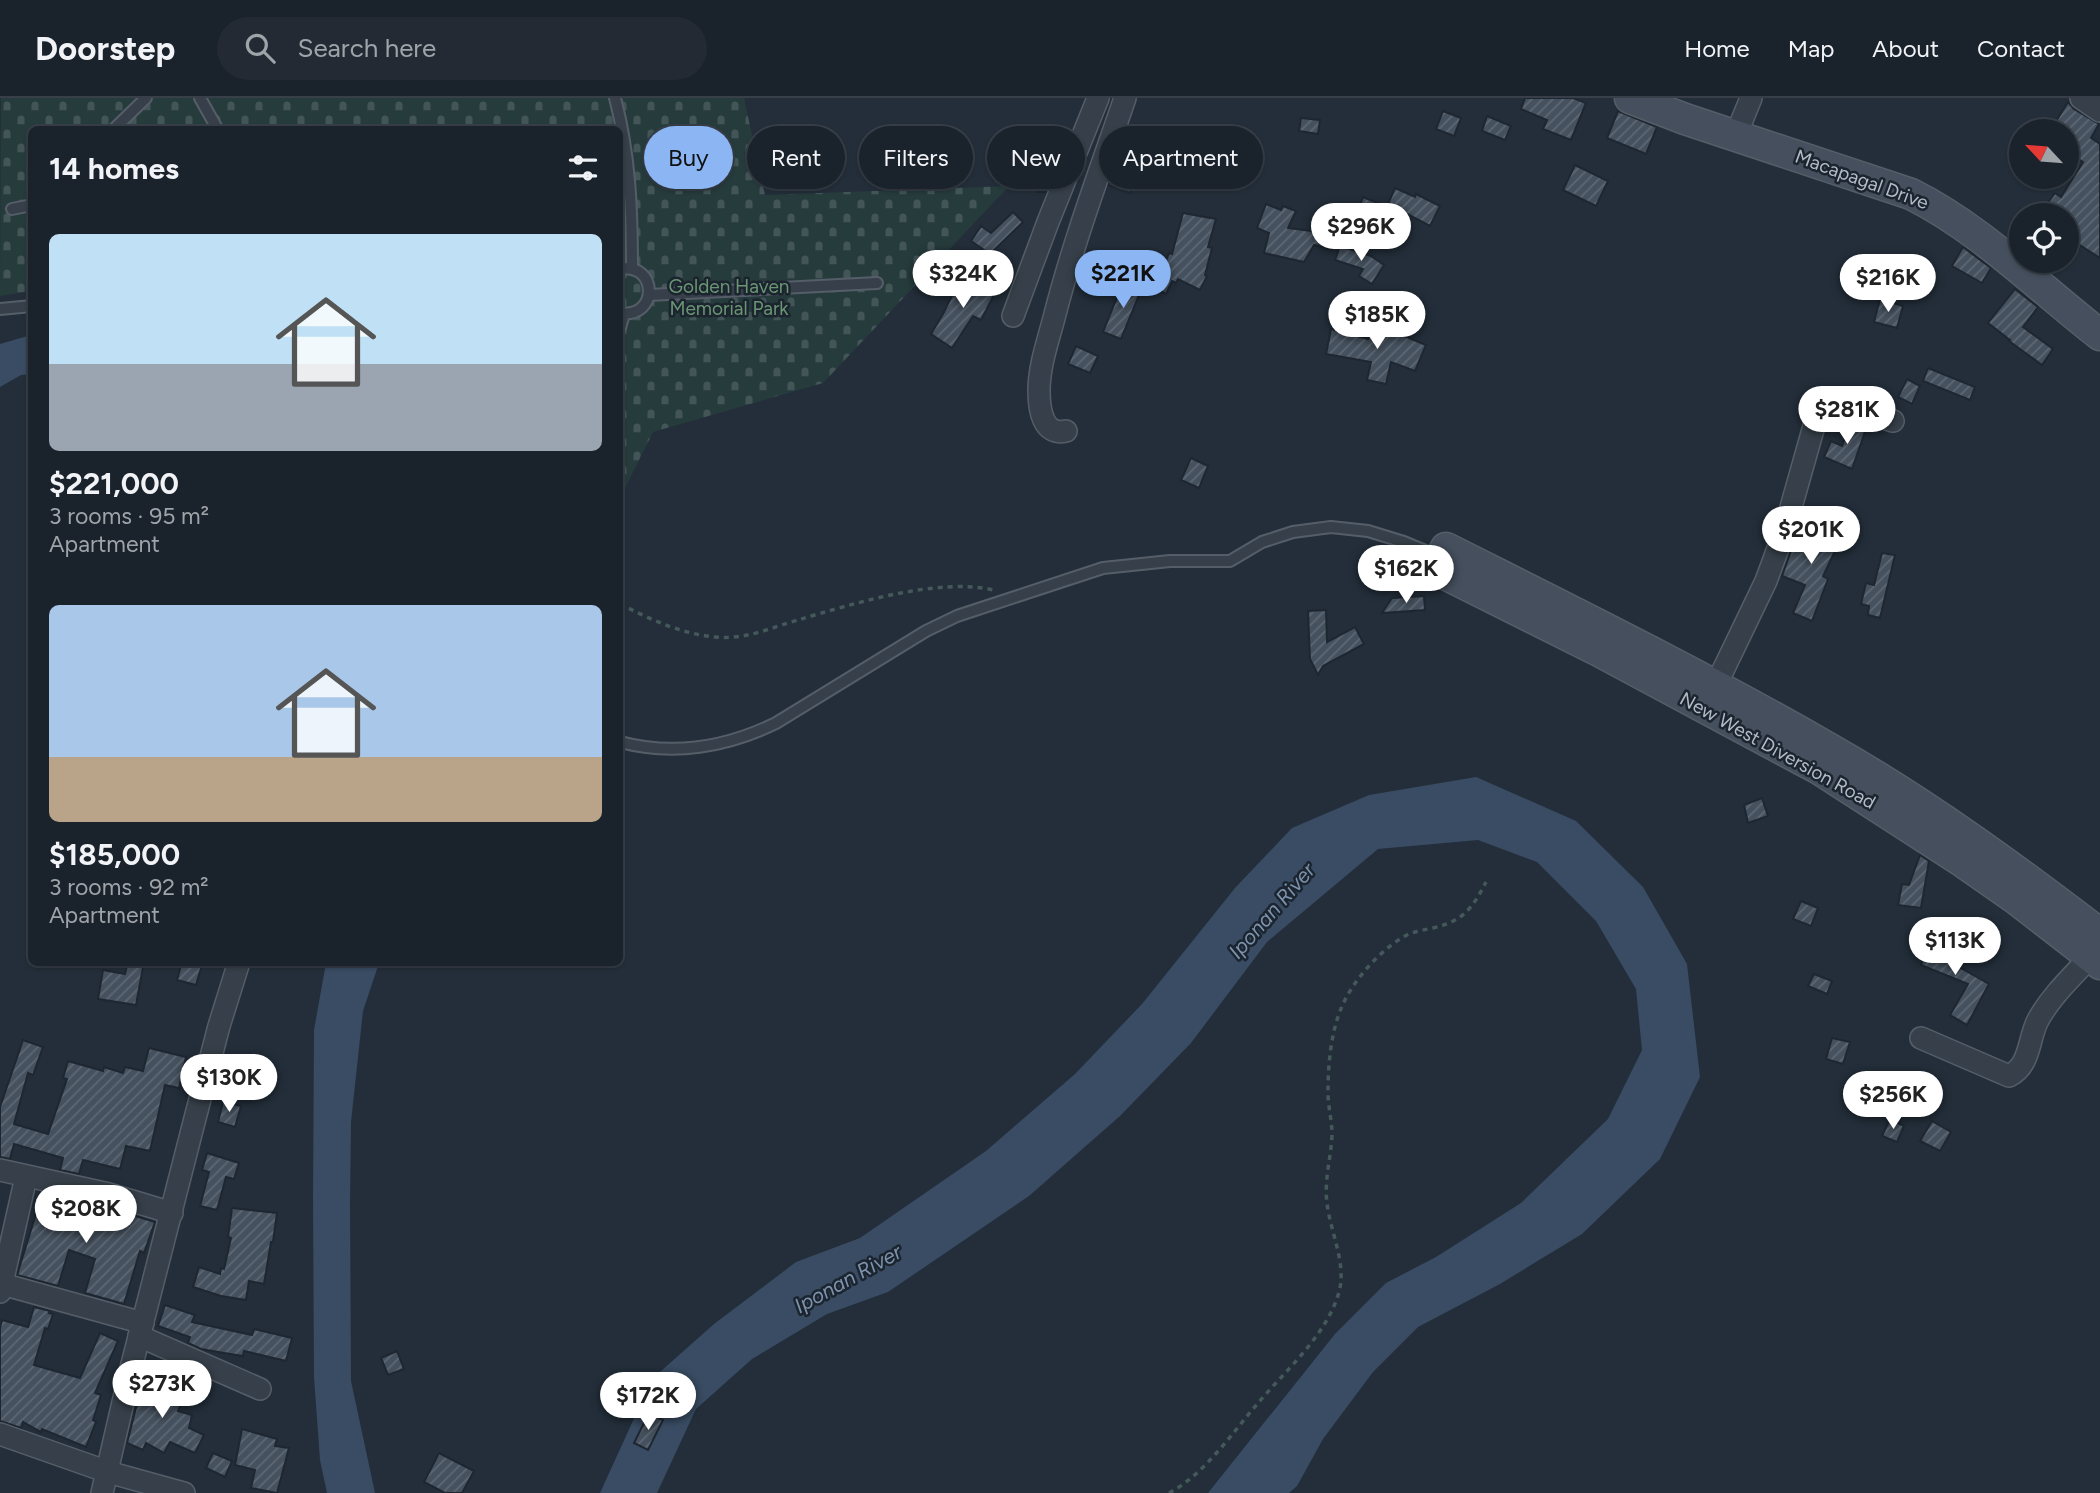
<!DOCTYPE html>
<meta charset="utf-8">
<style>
:root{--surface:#1a222c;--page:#232a34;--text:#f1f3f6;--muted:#9fa4a9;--line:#383f48;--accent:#8bb6f3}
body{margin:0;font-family:Figtree,sans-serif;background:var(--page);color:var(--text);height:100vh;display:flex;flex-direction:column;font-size:26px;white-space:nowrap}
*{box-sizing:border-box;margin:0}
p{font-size:23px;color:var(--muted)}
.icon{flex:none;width:38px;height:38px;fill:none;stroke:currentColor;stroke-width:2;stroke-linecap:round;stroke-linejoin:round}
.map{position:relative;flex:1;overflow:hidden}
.side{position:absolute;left:28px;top:28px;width:595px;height:840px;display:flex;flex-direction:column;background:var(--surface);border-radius:10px;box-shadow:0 2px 5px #0004,0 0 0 2px var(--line)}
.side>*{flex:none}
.hud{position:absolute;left:644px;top:28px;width:665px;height:63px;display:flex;gap:14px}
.needle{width:46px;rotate:296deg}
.tools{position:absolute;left:2009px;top:21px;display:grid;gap:14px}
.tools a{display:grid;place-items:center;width:70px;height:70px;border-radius:50%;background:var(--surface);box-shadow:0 2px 5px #0004,0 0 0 2px var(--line);font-size:35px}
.price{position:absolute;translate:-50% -60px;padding:0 16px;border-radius:24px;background:#fff;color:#222;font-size:23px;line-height:46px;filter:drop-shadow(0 2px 4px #0008)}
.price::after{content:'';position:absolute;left:50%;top:42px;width:21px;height:16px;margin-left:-10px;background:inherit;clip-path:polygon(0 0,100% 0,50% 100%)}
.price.selected{background:var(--accent);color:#111}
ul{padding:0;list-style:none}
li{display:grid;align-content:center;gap:14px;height:371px;padding:0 21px}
li span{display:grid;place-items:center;height:217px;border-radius:10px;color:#555}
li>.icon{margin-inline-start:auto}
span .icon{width:126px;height:126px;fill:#fffc;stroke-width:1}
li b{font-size:30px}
h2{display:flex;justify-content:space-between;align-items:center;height:84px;padding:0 21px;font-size:30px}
.pill{padding:0 24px;border-radius:32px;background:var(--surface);box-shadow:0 2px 5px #0004,0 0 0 2px var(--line);font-size:24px;line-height:63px}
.pill.selected{background:var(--accent);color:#111}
header{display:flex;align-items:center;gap:42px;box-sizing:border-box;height:98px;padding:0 35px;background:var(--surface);border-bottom:2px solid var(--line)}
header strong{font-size:33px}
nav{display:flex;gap:38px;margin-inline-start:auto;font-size:24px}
.search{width:490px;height:63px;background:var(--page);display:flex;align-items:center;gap:18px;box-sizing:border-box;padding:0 24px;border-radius:38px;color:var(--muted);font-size:26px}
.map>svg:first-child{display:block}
.cemetery{fill:url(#cemetery-stones)}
.water{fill:#394c63}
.building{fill:url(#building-hatch);stroke:#1e2731;stroke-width:2}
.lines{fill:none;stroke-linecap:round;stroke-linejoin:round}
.lane-casing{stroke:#555e68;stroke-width:14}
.street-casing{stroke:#555e68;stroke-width:24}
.secondary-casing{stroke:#555e68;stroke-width:33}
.path{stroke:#45585a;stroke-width:3.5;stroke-dasharray:5 5;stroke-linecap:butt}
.lane{stroke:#37404a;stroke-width:10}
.street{stroke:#37404a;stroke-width:21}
.secondary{stroke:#454f5d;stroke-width:30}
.labels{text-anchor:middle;stroke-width:5;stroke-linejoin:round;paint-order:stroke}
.street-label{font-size:19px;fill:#b2bbc6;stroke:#1c252f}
.park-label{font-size:19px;fill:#6a9673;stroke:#1c252f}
.water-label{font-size:21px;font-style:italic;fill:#7c92ad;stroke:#1c252f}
</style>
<header>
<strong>Doorstep</strong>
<div class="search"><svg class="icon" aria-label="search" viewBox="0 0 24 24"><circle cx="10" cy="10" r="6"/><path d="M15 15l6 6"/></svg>Search here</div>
<nav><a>Home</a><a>Map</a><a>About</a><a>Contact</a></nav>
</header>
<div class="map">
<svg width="2100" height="1395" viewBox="0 0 2100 1395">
<defs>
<pattern id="cemetery-stones" width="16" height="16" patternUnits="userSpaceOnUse" patternTransform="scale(1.75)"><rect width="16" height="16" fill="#263b3c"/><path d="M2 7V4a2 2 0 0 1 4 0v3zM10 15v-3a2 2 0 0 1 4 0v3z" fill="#435557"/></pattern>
<pattern id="building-hatch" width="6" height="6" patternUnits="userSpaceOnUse" patternTransform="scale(1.75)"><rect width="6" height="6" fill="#45515e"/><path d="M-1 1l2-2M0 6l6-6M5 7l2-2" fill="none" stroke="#5d6874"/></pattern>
</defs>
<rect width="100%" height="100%" fill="#232e3a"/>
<polygon class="cemetery" points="1,0 744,0 765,97 1009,88 823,285 653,334 620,400 620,32 32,32 31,193 0,198"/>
<g class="water">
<polygon points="31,237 31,276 21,277 0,289 0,246"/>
<polygon points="1476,679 1576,723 1643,789 1687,866 1700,979 1660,1061 1582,1136 1500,1186 1418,1229 1373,1274 1323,1341 1297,1388 1289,1395 1208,1395 1335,1236 1386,1185 1436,1159 1521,1105 1608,1021 1642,952 1636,891 1596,823 1537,764 1478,742 1378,751 1267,844 1191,945 1120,1018 1029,1098 888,1194 827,1216 752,1261 696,1311 657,1395 600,1395 652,1281 714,1226 796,1164 860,1140 986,1053 1075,976 1142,906 1235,790 1292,730 1369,697"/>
<polygon points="326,865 379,865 363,913 351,1024 350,1105 351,1283 375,1395 327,1395 320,1362 314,1279 313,1101 314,932"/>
</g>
<g class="building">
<polygon points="1525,0 1573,0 1586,5 1571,42 1543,31 1547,22 1521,11"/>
<polygon points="2068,4 2074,11 2099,26 2091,40 2100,46 2100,160 2067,139 2067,117 2039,117 2055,95 2061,99 2083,64 2067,54 2067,33 2050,33"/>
<polygon points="1443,13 1461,20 1454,38 1436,31"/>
<polygon points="1618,13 1657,29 1646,56 1607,40"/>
<polygon points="1487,18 1511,28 1505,42 1482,33"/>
<polygon points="1301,20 1320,22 1318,36 1299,33"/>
<polygon points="1119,60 1140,68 1130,95 1109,87"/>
<polygon points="1575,67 1608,83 1596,108 1563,92"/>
<polygon points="1039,73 1054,74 1046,94 1037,94"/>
<polygon points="1395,90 1415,99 1416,96 1440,108 1430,128 1388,106"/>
<polygon points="1363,99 1380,106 1374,122 1357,115"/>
<polygon points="1266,106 1281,112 1283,108 1296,113 1288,130 1318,134 1322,118 1337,122 1331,151 1314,147 1304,164 1264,155 1269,135 1257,130"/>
<polygon points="1013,114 1023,124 990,156 971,143 981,128 991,135"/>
<polygon points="1183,115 1216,121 1208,149 1212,150 1205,177 1207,178 1200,192 1178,181 1176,185 1172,183 1166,196 1155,190 1169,155 1172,156"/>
<polygon points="1340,148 1371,158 1384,167 1372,186 1359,178 1363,171 1335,162"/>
<polygon points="1963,149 1991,170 1982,185 1952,168"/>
<polygon points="962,177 996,193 981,222 973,218 952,250 931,236 943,216"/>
<polygon points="1124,182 1142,190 1121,241 1103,234"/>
<polygon points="2015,191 2038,209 2023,229 2053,251 2042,267 2009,243 2010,242 1988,225"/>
<polygon points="1880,201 1903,208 1897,230 1874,224"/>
<polygon points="1373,225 1426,247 1415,273 1391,264 1386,286 1367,282 1371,264 1326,256 1331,231 1368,241"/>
<polygon points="1076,248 1098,258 1090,275 1068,266"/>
<polygon points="1928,270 1975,289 1970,302 1923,283"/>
<polygon points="1907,281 1920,288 1912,306 1898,299"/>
<polygon points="1851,323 1867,328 1852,371 1824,359 1831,343 1842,348"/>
<polygon points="1191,360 1208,368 1199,390 1181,382"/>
<polygon points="1809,423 1825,432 1829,425 1841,430 1830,451 1835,453 1823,478 1828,481 1812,523 1793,515 1805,487 1782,478 1792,450 1794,451"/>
<polygon points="1882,455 1895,457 1880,520 1868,517 1869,508 1861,506 1866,485 1874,487"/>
<polygon points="1424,498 1425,512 1382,515 1392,500"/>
<polygon points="1326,512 1327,544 1355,529 1364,546 1323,568 1318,577 1310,561 1308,513"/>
<polygon points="1762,700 1768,718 1748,725 1744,707"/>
<polygon points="1920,757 1929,763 1921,810 1898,807 1902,786 1909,787"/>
<polygon points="1801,803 1818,810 1811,828 1793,821"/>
<polygon points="1933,837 1961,849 1954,866 1989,886 1967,927 1950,917 1968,886 1921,867"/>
<polygon points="128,864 144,864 136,907 98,901 103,872 125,876"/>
<polygon points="182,864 202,867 196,887 177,882"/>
<polygon points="1814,876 1832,883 1827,896 1808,888"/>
<polygon points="1832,940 1850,944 1843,966 1826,961"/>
<polygon points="23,942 43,949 33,977 28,975 14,1026 48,1036 67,981 63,980 68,963 103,973 104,969 123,975 125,969 143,973 149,950 186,959 179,990 165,987 150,1053 126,1048 120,1071 83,1062 79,1076 60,1072 63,1060 14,1046 10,1061 0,1059 0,1009"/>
<polygon points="223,1004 241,1008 235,1029 218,1024"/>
<polygon points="1890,1021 1904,1028 1897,1044 1882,1038"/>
<polygon points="1932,1023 1951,1034 1940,1053 1920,1043"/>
<polygon points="207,1055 239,1065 234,1081 226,1079 217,1112 200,1108 209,1074 202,1072"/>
<polygon points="58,1098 106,1109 155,1124 144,1155 140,1153 124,1206 85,1195 95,1161 69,1152 58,1188 17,1177 39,1106 54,1111"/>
<polygon points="232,1110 277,1115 273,1144 271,1144 264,1186 249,1183 246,1202 221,1198 193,1189 199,1169 220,1176 221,1170 224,1171 231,1140 228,1139"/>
<polygon points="165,1207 195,1217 192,1224 252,1237 254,1231 292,1240 286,1263 244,1253 243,1258 224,1255 201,1251 188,1245 190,1239 158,1228"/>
<polygon points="34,1209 50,1213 49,1215 53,1216 48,1231 45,1230 34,1267 80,1280 100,1235 118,1243 95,1295 101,1297 93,1322 96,1324 86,1349 42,1331 41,1334 23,1324 21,1330 0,1323 0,1230 2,1222 28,1229"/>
<polygon points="397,1253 404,1271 388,1277 381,1260"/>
<polygon points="144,1278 185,1296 178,1313 192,1317 189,1330 204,1337 195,1355 170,1344 164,1355 146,1345 143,1352 127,1345"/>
<polygon points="649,1315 663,1322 648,1352 634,1345"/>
<polygon points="242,1331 277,1341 275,1348 289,1350 277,1395 251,1390 255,1372 235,1367"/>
<polygon points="213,1355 232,1363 225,1379 206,1370"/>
<polygon points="439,1355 474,1373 462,1395 445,1395 424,1384"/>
</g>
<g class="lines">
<g class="lane-casing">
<g id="lane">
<polyline points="200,0 218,32"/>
<path d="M615 0C630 57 632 111 632 170"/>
<polyline points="113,32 146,0"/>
<polyline points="12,111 32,107"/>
<path d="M620 171C658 164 659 221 620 215"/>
<polyline points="649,197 877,185"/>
<polyline points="0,211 32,208"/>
<polyline points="620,230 624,216"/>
<path d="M620 644C673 658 727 649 776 625L926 533 957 518 1103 470 1170 463H1230L1262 444 1293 434 1331 429 1368 433 1404 444 1428 454 1440 452"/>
</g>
</g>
<g class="street-casing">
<g id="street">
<polyline points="2081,0 2100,13"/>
<polyline points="1736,37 1751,0"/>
<polyline points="1013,218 1048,124 1098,0"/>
<path d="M1066 333C1043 338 1039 312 1039 293 1039 268 1048 243 1054 220 1073 145 1100 73 1125 0"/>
<polyline points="1715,589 1766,483 1784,434 1814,328 1829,310 1845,307 1893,323"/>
<path d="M1921 940 2009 978C2031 967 2028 941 2038 922 2051 898 2073 878 2091 858"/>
<polyline points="0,1072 109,1096 172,1115"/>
<polyline points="2,1186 143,1225"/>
<polyline points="0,1194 26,1079"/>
<polyline points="139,1238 260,1291"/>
<polyline points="0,1336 108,1374 184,1395"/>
<polyline points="102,1395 130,1274 192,1032 219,928 239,864"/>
</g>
</g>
<g class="secondary-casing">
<g id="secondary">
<path d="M1630 0 1685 21 1911 96C1981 131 2038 189 2100 237"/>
<path d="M2100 836C2014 770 1925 705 1830 651 1705 579 1575 515 1446 450L1435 471 1599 553 1819 671 1963 764 2016 801 2100 866"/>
</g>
</g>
<g class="path">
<path d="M620 506C650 521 681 536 715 539 745 542 770 530 798 522 852 506 938 479 993 492"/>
<path d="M1169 1395C1205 1376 1232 1335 1258 1305 1286 1272 1327 1237 1339 1194 1347 1166 1330 1133 1327 1105 1324 1082 1331 1060 1332 1037 1332 1022 1328 1009 1328 994 1328 966 1331 932 1343 906 1355 880 1382 850 1407 837 1415 833 1424 832 1433 830 1463 823 1472 811 1486 784"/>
</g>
<use href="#lane" class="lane"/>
<use href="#street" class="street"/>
<use href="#secondary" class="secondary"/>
</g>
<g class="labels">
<g class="street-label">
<text transform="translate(1862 81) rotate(20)" y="7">Macapagal Drive</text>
<text transform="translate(1778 652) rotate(29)" y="7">New West Diversion Road</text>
</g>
<g class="park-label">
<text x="729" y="195">Golden Haven<tspan x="729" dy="22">Memorial Park</tspan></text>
</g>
<g class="water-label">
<text transform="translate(1272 813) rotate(-49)" y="7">Iponan River</text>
<text transform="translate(848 1181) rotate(-29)" y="7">Iponan River</text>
</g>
</g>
</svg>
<div class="tools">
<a><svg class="needle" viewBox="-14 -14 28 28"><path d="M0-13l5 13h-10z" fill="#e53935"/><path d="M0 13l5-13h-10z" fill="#9fa4a9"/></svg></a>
<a><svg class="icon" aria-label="locate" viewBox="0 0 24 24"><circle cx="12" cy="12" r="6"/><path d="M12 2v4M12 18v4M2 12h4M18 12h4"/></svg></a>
</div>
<b class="price" style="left:1361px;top:165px">$296K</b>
<b class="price" style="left:963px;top:212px">$324K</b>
<b class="price selected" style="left:1123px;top:212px">$221K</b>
<b class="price" style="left:1888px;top:216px">$216K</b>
<b class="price" style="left:1377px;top:253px">$185K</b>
<b class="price" style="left:1847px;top:348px">$281K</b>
<b class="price" style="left:1811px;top:468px">$201K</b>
<b class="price" style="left:1406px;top:507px">$162K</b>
<b class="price" style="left:1955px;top:879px">$113K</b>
<b class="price" style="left:229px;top:1016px">$130K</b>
<b class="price" style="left:1893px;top:1033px">$256K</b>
<b class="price" style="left:86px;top:1147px">$208K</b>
<b class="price" style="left:162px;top:1322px">$273K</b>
<b class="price" style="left:648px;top:1334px">$172K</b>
<div class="hud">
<a class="pill selected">Buy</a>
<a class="pill">Rent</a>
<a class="pill">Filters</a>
<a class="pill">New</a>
<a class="pill">Apartment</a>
</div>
<section class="side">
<h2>14 homes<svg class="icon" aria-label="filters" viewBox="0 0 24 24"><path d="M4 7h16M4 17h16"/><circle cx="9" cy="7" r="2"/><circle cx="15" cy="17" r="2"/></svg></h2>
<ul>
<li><span style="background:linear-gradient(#bfe0f5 60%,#9aa5b1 0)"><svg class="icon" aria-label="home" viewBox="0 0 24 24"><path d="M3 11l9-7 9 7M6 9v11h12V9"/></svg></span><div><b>$221,000</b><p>3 rooms · 95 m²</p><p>Apartment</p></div></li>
<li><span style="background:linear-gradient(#a9c7e8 70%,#b9a48a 0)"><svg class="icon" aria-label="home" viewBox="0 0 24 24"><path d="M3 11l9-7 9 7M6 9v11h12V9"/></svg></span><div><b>$185,000</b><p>3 rooms · 92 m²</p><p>Apartment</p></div></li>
</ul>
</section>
</div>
